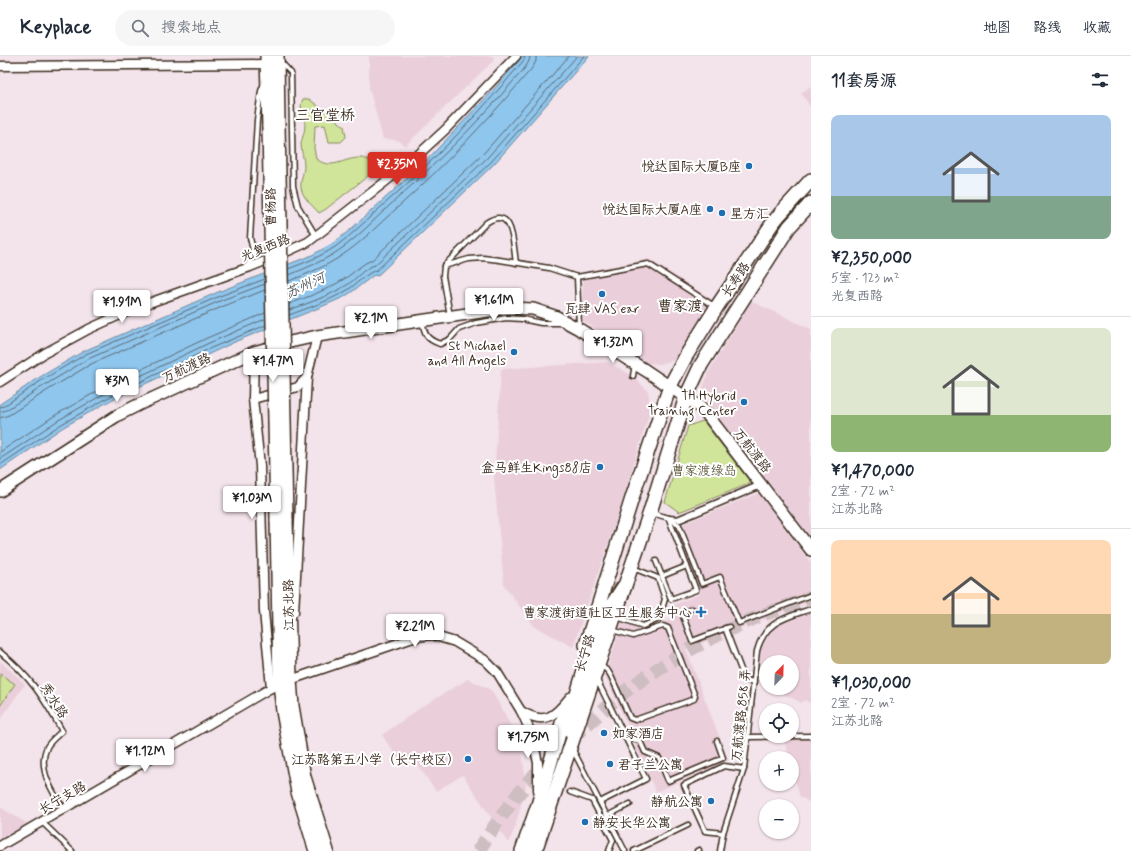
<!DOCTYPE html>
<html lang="zh">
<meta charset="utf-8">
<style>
:root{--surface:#fff;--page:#f6f6f7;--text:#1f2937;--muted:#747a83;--line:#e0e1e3;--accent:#d93025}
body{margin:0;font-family:Mynerve,"LXGW WenKai TC",sans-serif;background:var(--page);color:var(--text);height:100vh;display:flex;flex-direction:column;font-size:15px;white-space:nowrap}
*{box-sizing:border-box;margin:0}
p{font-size:13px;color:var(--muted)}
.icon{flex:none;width:22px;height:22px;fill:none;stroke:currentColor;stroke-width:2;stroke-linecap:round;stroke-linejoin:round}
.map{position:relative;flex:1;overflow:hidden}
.panel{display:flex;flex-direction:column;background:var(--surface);width:320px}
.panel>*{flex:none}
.needle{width:26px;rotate:23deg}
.tools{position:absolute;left:759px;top:599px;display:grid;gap:8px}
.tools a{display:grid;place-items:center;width:40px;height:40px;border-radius:50%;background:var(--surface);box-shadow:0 1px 3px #0004;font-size:20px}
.price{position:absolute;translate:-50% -34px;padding:0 9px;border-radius:4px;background:#fff;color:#222;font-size:13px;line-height:26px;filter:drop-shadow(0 1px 2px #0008)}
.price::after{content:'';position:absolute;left:50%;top:24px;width:12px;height:9px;margin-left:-6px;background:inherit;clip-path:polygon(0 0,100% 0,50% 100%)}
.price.current{background:var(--accent);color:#fff}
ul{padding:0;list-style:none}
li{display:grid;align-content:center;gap:8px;height:212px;padding:0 20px}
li+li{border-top:1px solid var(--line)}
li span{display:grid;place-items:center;height:124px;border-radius:8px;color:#555}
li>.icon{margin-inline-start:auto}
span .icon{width:72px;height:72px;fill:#fffc;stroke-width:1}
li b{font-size:17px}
h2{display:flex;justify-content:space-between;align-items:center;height:48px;padding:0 20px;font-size:17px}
header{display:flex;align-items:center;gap:24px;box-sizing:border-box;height:56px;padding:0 20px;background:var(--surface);border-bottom:1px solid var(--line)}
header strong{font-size:19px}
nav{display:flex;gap:22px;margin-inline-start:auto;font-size:14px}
.search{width:280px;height:36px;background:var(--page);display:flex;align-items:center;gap:10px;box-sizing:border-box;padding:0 14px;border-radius:22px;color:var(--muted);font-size:15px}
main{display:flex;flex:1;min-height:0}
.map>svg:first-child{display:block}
.built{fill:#eacfdb}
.green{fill:#d0e59a;stroke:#86885c}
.water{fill:#8fc6ed;stroke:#6d889a}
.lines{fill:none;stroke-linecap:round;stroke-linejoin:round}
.shore{stroke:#5d6871;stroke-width:1}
.trunk-tunnel{stroke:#cebec1;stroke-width:14;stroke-dasharray:14 7;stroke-linecap:butt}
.service-casing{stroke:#3b2a1e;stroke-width:7}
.pedestrian-casing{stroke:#3b2a1e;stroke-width:9}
.minor-casing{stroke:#3b2a1e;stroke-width:11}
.tertiary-casing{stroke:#3b2a1e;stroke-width:14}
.primary-casing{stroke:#3b2a1e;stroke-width:16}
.trunk-casing{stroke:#3b2a1e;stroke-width:17}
.service{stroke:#fff;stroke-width:4}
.pedestrian{stroke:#fff;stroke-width:6}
.minor{stroke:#fff;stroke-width:8}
.tertiary{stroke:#fff;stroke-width:11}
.primary{stroke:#fff;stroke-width:13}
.trunk{stroke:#fff;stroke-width:14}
.primary-bridge-casing{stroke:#3b2a1e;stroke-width:16;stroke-linecap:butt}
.primary-bridge{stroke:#fff;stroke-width:13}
.poi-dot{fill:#1f6fb2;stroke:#fff;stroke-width:1.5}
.labels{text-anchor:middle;stroke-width:4;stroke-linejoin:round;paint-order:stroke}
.poi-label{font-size:13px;fill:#3b2a1e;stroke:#fff;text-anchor:end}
.street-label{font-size:13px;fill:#3b2a1e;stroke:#fff}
.park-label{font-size:13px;fill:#60593d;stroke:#fff}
.water-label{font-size:14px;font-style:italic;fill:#54595c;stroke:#fff}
.quarter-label{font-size:15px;fill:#3b2a1e;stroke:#fff}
</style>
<header>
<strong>Keyplace</strong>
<div class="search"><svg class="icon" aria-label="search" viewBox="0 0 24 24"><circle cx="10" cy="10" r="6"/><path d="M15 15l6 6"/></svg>搜索地点</div>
<nav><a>地图</a><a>路线</a><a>收藏</a></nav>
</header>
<main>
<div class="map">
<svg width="811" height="795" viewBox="0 0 811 795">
<rect width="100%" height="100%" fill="#f3e3ea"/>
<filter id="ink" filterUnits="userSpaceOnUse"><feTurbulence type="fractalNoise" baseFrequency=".025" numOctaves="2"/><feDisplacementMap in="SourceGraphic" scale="8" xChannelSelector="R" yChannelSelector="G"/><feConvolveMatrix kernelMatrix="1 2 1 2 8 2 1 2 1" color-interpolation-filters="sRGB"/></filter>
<g filter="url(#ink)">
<g class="built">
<polygon points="369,0 493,0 494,4 405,90 398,84 383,83 369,32"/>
<polygon points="811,30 811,52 801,37"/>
<polygon points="649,203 712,244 675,304 660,308 648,307 582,264 583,216"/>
<polygon points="751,245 811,273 811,482 701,338 708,317"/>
<polygon points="608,306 633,320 648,335 651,352 618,459 573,591 534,570 504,529 494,422 501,313"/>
<polygon points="759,437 811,507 811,545 686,593 728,704 656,736 633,686 629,673 605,619 622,567 642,574 674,563 671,550 700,538 675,471"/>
<polygon points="811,557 811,647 804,644 802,647 783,638 785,635 779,632 792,632 792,606 766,606 766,626 759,623 761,594 768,580 776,570"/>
<polygon points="0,605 25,628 0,664"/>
<polygon points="468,623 491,634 504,656 522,694 526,730 515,772 508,787 463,719 436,735 411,700 401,707 382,679 420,652"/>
<polygon points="811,683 811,747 800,741 792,713 792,702 789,702 784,684"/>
<polygon points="0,751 28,768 0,784"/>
</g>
<g class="green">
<path d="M303 43H309L344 70 346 81 341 86H329L325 69 315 70 314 92 316 103C333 115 342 102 360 102 363 102 366 103 369 104L372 113 368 120 326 153 319 157C312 149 303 142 301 132 300 125 304 117 304 110 304 102 301 95 301 88 302 82 305 76 305 69 305 59 298 53 303 43Z"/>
<polygon points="703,365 751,427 679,456 665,446 688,370"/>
<polygon points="0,618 15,628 0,650"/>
</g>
<polygon class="water" points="523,0 589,0 494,108 377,220 374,219 353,235 344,241 321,251 239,284 113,343 62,372 0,414 0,348 40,321 84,295 218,236 312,199 332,188 350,174 424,107 495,32"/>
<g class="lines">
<g class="shore">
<path d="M288 213C304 207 320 201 335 191 355 177 371 159 390 143 438 101 483 53 524 4L525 0"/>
<path d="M289 219C309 211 328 203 345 190 361 178 375 163 390 149 432 111 473 72 510 29 516 21 530 10 530 0"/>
<path d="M289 225C307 218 325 211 341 200 361 187 378 169 396 153 445 109 491 61 533 11L536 5V0"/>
<path d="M289 248C308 241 327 234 344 223 354 217 361 208 372 204L483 98 569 0"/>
<path d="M289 254C309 247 329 240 347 229 356 223 364 212 375 209L487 102 577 0"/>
<path d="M289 259C308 252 326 246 344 236 354 231 367 216 377 214L491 106 584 0"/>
<polyline points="0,351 4,350 42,324 86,298 220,240 265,223"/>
<polyline points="0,356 6,354 45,329 88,303 222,244 265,228"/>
<polyline points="0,362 9,359 48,334 91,308 224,250 265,234"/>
<polyline points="0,396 54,360 106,330 207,282 265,257"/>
<polyline points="0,403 57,365 109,335 209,287 265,263"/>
<polyline points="0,409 60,369 111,340 211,292 266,269"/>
</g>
<path class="trunk-tunnel" d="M478 795C494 771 511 745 530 724 549 702 571 682 593 663 607 651 622 637 637 627 691 589 749 561 811 542"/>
<g class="service-casing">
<g id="service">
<polyline points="280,5 291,17 293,130 298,150 316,180"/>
<polyline points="444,210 469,203 483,202 500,204 549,212 577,221 648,208 714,250"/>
<polyline points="246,212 254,198 250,182 257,64 261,35 263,30"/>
<polyline points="577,221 579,271"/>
<path d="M450 260 443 220 444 210 486 167C514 148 513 189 516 207"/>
<path d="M422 265C425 279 426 283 440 288L450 283 459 273 476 267 506 262 522 263 541 267H560"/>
<polyline points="633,320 635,308"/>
<polyline points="652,457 669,462 680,463"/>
<polyline points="669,462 679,469 702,528 720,521 739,567 811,539"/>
<polyline points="656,505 671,543 696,534 669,463"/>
<polyline points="662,520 687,510"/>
<polyline points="692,553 685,556 683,560 692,585 729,571"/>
<polyline points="617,561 643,570 659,563 665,543 658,522 633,512"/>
<polyline points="725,572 745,624 754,626"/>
<path d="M0 596C30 620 44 642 62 675 57 680 50 685 47 691 37 712 52 736 64 753"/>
<polyline points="600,609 608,615 611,620 630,662 635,664 694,643 695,640 668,572 663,570 633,580 612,574"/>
<polyline points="596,622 646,723 600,746"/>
<polyline points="625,681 640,685 645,696 659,702 668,725 723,702 717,685"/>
<polyline points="749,681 811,680"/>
<polyline points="573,694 625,795"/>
<polyline points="570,736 592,744 613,784 609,795"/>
<polyline points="607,760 630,748"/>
<polyline points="42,766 72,795"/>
<polyline points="723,777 705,775 684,729 724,710 744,713"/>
<polyline points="634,795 688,769"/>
<polyline points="697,795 699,794"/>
<path d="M720 795 723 777 744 713 757 595C765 565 785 562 811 553"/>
</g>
</g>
<g class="pedestrian-casing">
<polyline id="pedestrian" points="680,463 761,429"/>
</g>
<g class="minor-casing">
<g id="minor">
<polyline points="0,10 267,8"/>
<polyline points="254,296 253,343 260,410 264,555 271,632"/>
<polyline points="0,326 45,297 89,273 135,252 250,211 275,201 308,186 408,108 445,74 516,0"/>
<polyline points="253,343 298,331 307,321 317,280"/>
<polyline points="294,556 307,321"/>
<polyline points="290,624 416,581 432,579 455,586 485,604 497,616 521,655 532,679 538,707 538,734"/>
<path d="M521 655C545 670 555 660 570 641"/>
<polyline points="0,790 276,629"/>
</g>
</g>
<g class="tertiary-casing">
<polyline id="tertiary" points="0,435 118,359 138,349 254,296 290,286 317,280 508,252 533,253 557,261 579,273 645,314 700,351 706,357 811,494"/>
</g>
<g class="primary-casing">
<g id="primary">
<polyline points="267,0 269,71"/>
<polyline points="277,0 278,70"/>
<polyline points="277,463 280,627 283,655 298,736 316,795"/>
<polyline points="286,463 290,624 292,650 304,721 327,795"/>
<polyline points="586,589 633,439 670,330 686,300 716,252 772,168 780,158 811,124"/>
<polyline points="522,795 538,749 565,657"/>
<polyline points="535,795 650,456 686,341 701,309 789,171 811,147"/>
</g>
</g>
<g class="trunk-casing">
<polyline id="trunk" points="567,673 593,587 601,566 624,531"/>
</g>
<use href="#service" class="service"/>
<use href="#pedestrian" class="pedestrian"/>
<use href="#minor" class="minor"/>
<use href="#tertiary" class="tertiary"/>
<use href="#primary" class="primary"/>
<use href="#trunk" class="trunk"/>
<g class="primary-bridge-casing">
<g id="primary-bridge">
<polyline points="278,70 286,463"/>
<polyline points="269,71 277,463"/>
</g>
</g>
<use href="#primary-bridge" class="primary-bridge"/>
</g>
</g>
<g class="poi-dot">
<circle cx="749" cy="110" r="4"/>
<circle cx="710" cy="153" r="4"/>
<circle cx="722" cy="157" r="4"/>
<circle cx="602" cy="238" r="4"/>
<circle cx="514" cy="296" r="4"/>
<circle cx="744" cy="346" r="4"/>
<circle cx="600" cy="411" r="4"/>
<path d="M699 550h4v4h4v4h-4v4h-4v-4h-4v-4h4z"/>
<circle cx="604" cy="677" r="4"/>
<circle cx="468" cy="703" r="4"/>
<circle cx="610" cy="708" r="4"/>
<circle cx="711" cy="745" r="4"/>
<circle cx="585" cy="766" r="4"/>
</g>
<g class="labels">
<g class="poi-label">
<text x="741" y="115">悦达国际大厦B座</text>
<text x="702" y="158">悦达国际大厦A座</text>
<text x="730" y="162" text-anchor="start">星方汇</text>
<text x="602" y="257" text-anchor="middle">瓦肆 VAS ear</text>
<text x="506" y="294">St Michael<tspan x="506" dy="15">and All Angels</tspan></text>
<text x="736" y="344">TH Hybrid<tspan x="736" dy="15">Training Center</tspan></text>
<text x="592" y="416">盒马鲜生Kings88店</text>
<text x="692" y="561">曹家渡街道社区卫生服务中心</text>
<text x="612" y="682" text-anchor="start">如家酒店</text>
<text x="460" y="708">江苏路第五小学（长宁校区）</text>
<text x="618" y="713" text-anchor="start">君子兰公寓</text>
<text x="703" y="750">静航公寓</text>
<text x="593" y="771" text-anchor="start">静安长华公寓</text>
</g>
<g class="street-label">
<text transform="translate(270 151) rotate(-91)" y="5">曹杨路</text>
<text transform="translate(265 191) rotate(-22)" y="5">光复西路</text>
<text transform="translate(735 223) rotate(-56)" y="5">长寿路</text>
<text transform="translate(186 311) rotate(-25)" y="5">万航渡路</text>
<text transform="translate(753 394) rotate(52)" y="5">万航渡路</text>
<text transform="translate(288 549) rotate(-91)" y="5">江苏北路</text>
<text transform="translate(584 597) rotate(-73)" y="5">长宁路</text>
<text transform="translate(55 644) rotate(58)" y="5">秀水路</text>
<text transform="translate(740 659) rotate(-84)" y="5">万航渡路 858 弄</text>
<text transform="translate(62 741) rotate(-30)" y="5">长宁支路</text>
</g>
<g class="park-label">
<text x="704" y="419">曹家渡绿岛</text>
</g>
<g class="water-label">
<text transform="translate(305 229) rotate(-25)" y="5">苏州河</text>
</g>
<g class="quarter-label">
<text x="325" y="64">三官堂桥</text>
<text x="680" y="255">曹家渡</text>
</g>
</g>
</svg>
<div class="tools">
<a><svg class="needle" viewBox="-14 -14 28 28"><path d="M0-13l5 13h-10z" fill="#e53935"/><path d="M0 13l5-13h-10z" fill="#747a83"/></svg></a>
<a><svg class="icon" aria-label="locate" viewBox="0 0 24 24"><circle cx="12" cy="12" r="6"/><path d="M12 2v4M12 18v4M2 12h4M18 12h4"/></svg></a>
<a>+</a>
<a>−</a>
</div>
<b class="price current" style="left:397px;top:130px">¥2.35M</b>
<b class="price" style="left:494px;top:266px">¥1.61M</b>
<b class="price" style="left:122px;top:268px">¥1.91M</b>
<b class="price" style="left:371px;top:284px">¥2.1M</b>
<b class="price" style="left:613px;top:308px">¥1.32M</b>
<b class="price" style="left:273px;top:327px">¥1.47M</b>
<b class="price" style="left:117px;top:347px">¥3M</b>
<b class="price" style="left:252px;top:464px">¥1.03M</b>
<b class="price" style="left:415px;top:592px">¥2.21M</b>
<b class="price" style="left:528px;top:703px">¥1.75M</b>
<b class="price" style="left:145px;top:717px">¥1.12M</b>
</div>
<section class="panel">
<h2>11套房源<svg class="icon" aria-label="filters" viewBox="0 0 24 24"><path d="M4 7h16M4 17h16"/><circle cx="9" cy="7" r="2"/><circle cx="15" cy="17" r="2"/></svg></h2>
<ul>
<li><span style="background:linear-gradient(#a9c7e8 65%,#7fa58c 0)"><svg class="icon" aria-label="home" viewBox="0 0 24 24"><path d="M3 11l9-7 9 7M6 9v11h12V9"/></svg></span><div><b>¥2,350,000</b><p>5室 · 123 m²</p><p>光复西路</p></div></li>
<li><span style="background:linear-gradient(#dfe7d0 70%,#8fb573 0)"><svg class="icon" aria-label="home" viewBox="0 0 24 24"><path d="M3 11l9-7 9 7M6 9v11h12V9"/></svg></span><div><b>¥1,470,000</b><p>2室 · 72 m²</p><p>江苏北路</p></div></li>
<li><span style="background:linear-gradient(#ffd9b3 60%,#c2b280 0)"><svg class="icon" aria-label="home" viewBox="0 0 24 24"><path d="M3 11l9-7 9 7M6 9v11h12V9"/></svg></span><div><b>¥1,030,000</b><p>2室 · 72 m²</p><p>江苏北路</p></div></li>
</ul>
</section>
</main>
